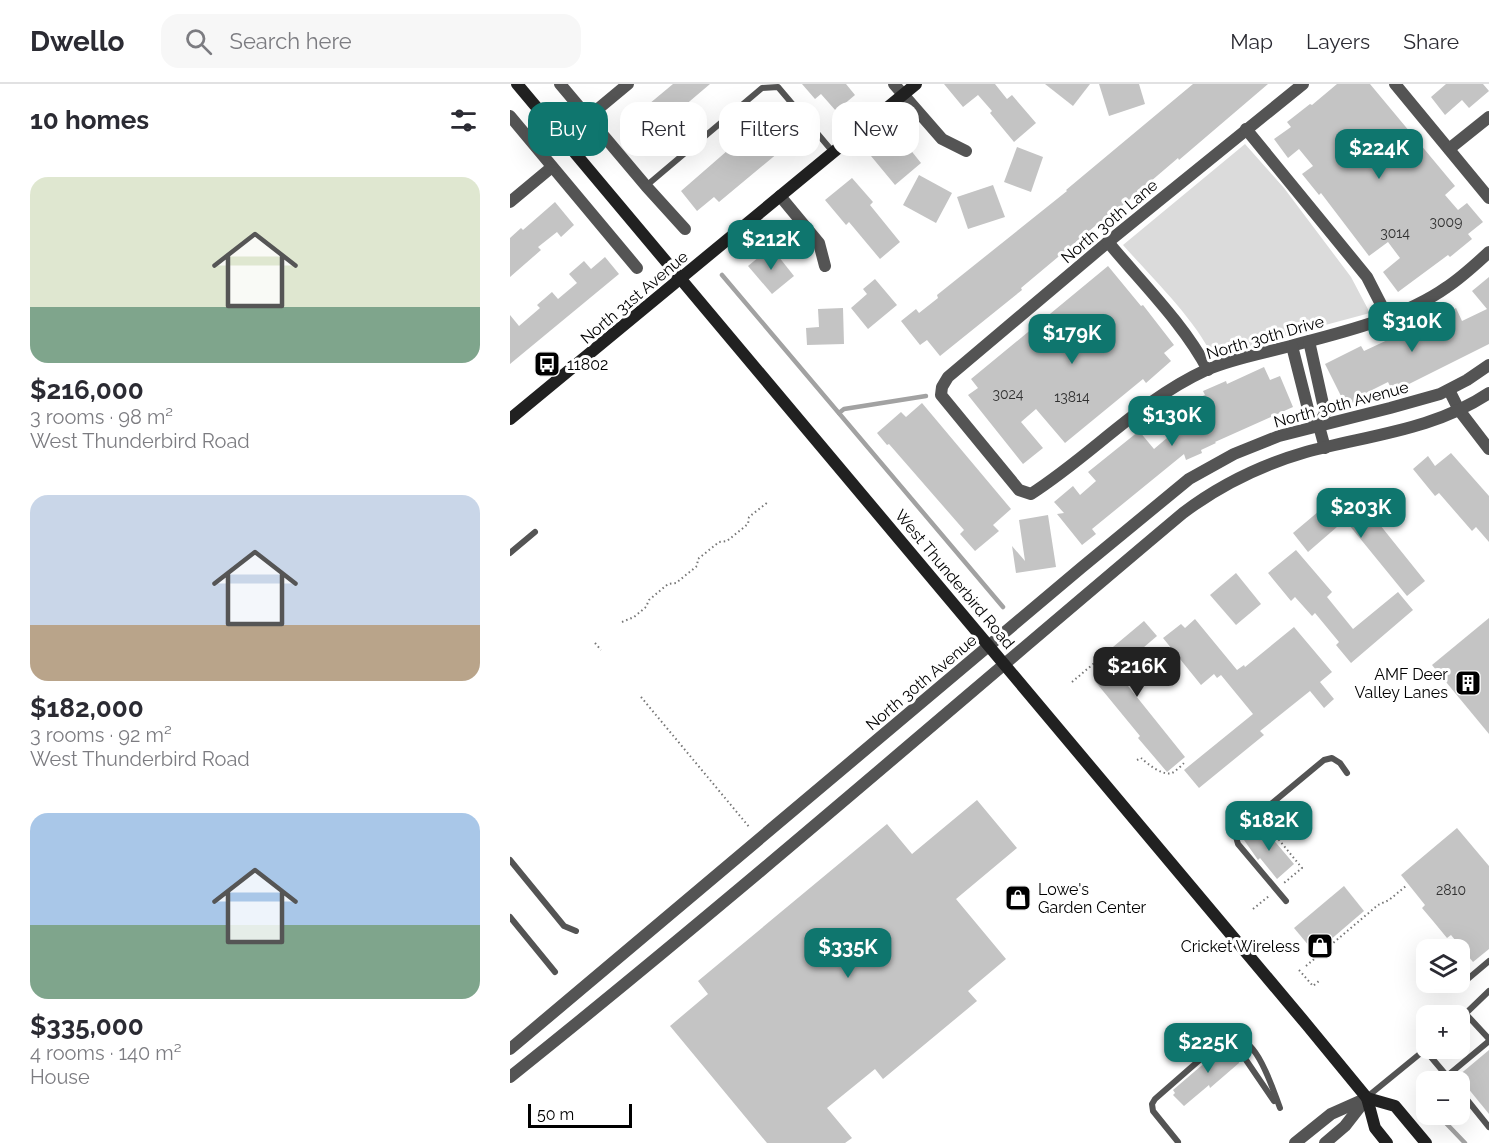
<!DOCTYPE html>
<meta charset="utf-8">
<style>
:root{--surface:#fff;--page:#f7f7f7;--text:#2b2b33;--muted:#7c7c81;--line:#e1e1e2;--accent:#0f766e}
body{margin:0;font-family:Raleway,sans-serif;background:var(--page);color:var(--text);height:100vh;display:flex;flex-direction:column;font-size:22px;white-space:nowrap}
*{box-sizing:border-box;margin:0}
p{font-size:20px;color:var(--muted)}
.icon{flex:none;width:33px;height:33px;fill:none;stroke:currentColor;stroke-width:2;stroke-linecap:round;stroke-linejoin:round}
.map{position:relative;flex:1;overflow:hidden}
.panel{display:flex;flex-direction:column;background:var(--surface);width:510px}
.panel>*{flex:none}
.guide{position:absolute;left:18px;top:18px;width:570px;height:54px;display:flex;gap:12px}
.buttons{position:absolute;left:906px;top:855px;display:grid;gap:12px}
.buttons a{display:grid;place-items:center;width:54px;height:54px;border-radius:12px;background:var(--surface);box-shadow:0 6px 24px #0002;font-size:30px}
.scale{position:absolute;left:18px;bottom:15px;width:104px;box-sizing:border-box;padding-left:6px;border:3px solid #000;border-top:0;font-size:16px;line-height:21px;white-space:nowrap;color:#000;-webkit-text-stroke:4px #fff;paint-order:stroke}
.price{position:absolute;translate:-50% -51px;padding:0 14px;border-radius:12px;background:var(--accent);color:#fff;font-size:20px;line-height:39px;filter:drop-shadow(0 2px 3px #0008)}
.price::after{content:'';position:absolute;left:50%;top:36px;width:18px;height:14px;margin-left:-9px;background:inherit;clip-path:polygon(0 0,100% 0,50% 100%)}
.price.current{background:#222;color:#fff}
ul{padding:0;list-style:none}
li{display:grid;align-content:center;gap:12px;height:318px;padding:0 30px}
li span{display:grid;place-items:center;height:186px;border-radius:18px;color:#555}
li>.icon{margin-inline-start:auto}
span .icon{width:108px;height:108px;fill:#fffc;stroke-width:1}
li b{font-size:26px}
h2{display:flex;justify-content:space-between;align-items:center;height:72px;padding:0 30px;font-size:26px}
.tag{padding:0 21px;border-radius:18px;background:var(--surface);box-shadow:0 6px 24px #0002;font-size:21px;line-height:54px}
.tag.current{background:var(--accent);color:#fff}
header{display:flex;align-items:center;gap:36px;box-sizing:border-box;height:84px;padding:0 30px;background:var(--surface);border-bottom:2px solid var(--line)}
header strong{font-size:28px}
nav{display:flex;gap:33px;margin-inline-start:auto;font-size:21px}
.search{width:420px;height:54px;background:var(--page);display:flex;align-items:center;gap:15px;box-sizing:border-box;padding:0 21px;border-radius:18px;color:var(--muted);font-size:22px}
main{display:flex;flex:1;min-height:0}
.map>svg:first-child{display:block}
.green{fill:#dbdbdb}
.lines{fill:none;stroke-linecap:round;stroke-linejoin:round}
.stream{stroke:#a2a2a2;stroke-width:4.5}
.building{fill:#c4c4c4}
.path{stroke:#767676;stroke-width:2;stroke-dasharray:1.5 3;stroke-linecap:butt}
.lane{stroke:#545454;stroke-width:6}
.street{stroke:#545454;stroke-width:12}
.secondary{stroke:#212121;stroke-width:12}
.labels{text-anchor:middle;stroke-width:6;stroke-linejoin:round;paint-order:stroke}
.number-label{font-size:14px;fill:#313131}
.street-label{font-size:16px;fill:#000;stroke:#fff}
.poi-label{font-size:16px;fill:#000;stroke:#fff;text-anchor:start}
</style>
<header>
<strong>Dwello</strong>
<div class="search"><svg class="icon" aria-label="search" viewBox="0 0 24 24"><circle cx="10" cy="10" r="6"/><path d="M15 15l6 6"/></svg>Search here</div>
<nav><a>Map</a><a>Layers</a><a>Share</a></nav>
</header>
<main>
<section class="panel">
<h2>10 homes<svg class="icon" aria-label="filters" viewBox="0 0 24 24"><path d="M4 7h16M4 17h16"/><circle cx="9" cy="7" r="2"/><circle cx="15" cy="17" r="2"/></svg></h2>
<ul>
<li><span style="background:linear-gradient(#dfe7d0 70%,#7fa58c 0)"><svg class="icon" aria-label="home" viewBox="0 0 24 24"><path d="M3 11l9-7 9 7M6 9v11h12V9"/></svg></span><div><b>$216,000</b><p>3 rooms · 98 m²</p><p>West Thunderbird Road</p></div></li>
<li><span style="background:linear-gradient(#c9d6e8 70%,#b9a48a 0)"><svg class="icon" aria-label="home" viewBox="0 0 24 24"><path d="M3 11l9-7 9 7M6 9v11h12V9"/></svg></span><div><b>$182,000</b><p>3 rooms · 92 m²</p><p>West Thunderbird Road</p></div></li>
<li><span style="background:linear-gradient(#a9c7e8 60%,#7fa58c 0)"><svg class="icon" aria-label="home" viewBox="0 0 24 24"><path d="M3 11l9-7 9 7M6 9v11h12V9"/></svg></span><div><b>$335,000</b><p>4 rooms · 140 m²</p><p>House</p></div></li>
</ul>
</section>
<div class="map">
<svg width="979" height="1059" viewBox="0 0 979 1059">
<rect width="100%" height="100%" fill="#fff"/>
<path class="green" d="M735 60 774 104 841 193 860 229C807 243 755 257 703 273 684 234 643 195 613 161Z"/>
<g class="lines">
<g class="stream">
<polyline points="212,191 493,523"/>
<polyline points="329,329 334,325 416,312"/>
<polyline points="932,1035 955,1059"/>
</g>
</g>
<g class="building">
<polygon points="163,0 200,0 160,34 168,45 160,51 163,55 149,67 146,62 138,69 127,56 140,45 127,30"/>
<polygon points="292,0 336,0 345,11 326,27 311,10 305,15"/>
<polygon points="434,0 485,0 497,15 502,11 526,39 504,58 480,29 482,27 468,11 453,23"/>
<polygon points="535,0 580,0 563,22"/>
<polygon points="589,0 629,0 635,20 599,32"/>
<polygon points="683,0 758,0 669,76 668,74 592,139 591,137 511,204 512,206 430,272 417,256 410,261 391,237 406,225 409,229 428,214 427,211 557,107 556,106"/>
<polygon points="827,0 860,0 945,102 935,111 948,126 957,119 973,138 958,150 962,155 940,173 938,171 888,208 873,188 890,174 878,158 859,172 811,109 809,111 792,90 803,82 789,65 778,74 764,55 781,43 777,38 800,20 802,21"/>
<polygon points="936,0 973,0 979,7 959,24 952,16 935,31 921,13"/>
<polygon points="280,34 292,49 209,118 204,113 187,127 171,107 233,53 240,60 267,37 271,41"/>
<polygon points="382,55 394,68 399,64 411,79 385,101 361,72"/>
<polygon points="507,63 533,73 521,108 494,98"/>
<polygon points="409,91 442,109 426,139 393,121"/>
<polygon points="342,94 363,118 360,121 390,158 370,175 339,138 336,141 315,116"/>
<polygon points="483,101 495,133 458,145 447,113"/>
<polygon points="45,118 64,141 51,153 47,148 28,163 31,166 0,193 0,154 11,144 13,146"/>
<polygon points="261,163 284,192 262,210 238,182"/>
<polygon points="95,173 109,190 0,280 0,231 9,242 30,224 27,221 42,208 48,215 67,199 59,190 74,177 81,185"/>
<polygon points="598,182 631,222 633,221 664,261 654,269 661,277 636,299 633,295 555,359 526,325 511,338 533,364 513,380 458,311 468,304 461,295"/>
<polygon points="979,193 979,260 883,308 878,298 856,309 857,312 836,322 815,280 851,262 854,267 946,224 952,237 977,225 962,207"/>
<polygon points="365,195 387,221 358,245 341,224 357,210 353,205"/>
<polygon points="333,224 334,260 297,261 296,244 309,243 308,225"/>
<polygon points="754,283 760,296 770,292 783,323 705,358 706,359 691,366 692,369 676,376 674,370 582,445 586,450 572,461 547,430 554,429 544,418 563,402 570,411 586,397 578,388 629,347 644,365 664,348 655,329 695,311 693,307 716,297 717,300"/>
<polygon points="412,319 501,425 483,441 489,447 465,467 450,450 454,446 379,360 377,361 367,349 391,328 396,333"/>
<polygon points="941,369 979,412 979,458 966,443 962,447 929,409 925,412 903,385 918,372 925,382"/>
<polygon points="834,406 858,434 862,431 915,497 897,512 835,436 798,468 783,449"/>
<polygon points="538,431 546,483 506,489 502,462 515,477 509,436"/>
<polygon points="786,466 822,508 817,513 843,545 888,508 903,526 841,579 826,561 829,558 805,529 802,532 785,513 781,517 758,489"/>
<polygon points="726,489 751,520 726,541 700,511"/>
<polygon points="979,534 979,650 922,581"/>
<polygon points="685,535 727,586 734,581 735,583 784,543 822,588 810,598 824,615 814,624 800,607 750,647 754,651 689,704 674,686 743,630 711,591 707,594 704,590 691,601 653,554 671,540 675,544"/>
<polygon points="634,537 647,552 606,587 675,673 657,688 628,654 630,652 584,596 591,590 588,586 602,574 597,568"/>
<polygon points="467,716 507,764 446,815 496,875 458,907 467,917 373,995 365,985 317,1024 342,1054 335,1059 257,1059 160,942 198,910 188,897 377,740 402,770"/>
<polygon points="751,741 784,780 767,795 750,774 748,776 734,756"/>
<polygon points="947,744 979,782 979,865 963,878 941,851 937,854 923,837 912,824 915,821 891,791"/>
<polygon points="834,802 854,827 805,869 784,844"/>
<polygon points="719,961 731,962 729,979 700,1004 699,1001 674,1022 663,1011 665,1009 663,1006 712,964"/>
<polygon points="979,966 979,1030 948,992"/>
</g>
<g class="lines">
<g class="path">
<polyline points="112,538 124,533 136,523 139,516 158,500 166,499 187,482 188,475 209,458 217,457 238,440 239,433 258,418"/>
<polyline points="85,559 91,566"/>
<polyline points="562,598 595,570"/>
<polyline points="131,613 240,744"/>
<path d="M627 676 631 674C638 680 652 692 662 689 666 687 671 682 674 679"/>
<polyline points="772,736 761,746 792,784 774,799"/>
<polyline points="743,825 759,812"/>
<polyline points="796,882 868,821 879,816 896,802"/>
<polyline points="789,886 803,902 809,897"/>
</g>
<g class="lane">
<polyline points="136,102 252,4 268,3 323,68"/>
<polyline points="0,469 25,448"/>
<polyline points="0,776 54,842 66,847"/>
<polyline points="776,817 728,760 726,753 731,745 814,676 822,674 830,679 837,689"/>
<polyline points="0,833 45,888"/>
<polyline points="953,899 979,877"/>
<polyline points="955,929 979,955"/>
<polyline points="950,935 979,907"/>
<polyline points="737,960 734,969 736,976 764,1017"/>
<polyline points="915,966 942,998"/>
<polyline points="937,992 979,957"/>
<polyline points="950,1007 979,1043"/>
<polyline points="857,1013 917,964"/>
<path d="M668 1058 643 1027 642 1020 645 1015 709 959C743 935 761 1001 770 1024"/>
</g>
<g class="street">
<polyline points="50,0 136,102 175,145"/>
<polyline points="384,0 432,55 456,67"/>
<path d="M793 0 598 158 438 293 432 303 431 311 509 406 521 410C582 371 629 317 696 286 724 274 755 269 784 261 834 248 895 233 937 203 952 193 966 180 979 168"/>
<polyline points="885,0 979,114"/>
<polyline points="0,32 127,184"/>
<polyline points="736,45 857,193 878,234"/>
<polyline points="53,54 118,0"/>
<polyline points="939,65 979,33"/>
<polyline points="270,112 309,159 315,182"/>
<polyline points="0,118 42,83"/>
<path d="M598 158C631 198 674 240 698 286"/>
<polyline points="799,257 815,329 809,342"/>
<polyline points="782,262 799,329 809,342 815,364"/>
<polyline points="939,306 949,326 979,365"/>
<polyline points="0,965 571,484 679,395 724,370 769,352 880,324 930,310 957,296 979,281"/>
<path d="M0 993C229 810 449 617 673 429 710 401 751 381 796 368 859 351 924 346 979 309"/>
<polyline points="785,1059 821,1030 857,1014"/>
<polyline points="815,1059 835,1042 856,1015"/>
</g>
<g class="secondary">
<polyline points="7,0 797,941 857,1014 865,1044 877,1059"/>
<polyline points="0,335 406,0"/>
<polyline points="857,1014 885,1022 916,1059"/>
</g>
</g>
<defs>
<g id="bus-square" transform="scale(1.35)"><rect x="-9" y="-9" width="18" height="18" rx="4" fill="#000" stroke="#fff"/><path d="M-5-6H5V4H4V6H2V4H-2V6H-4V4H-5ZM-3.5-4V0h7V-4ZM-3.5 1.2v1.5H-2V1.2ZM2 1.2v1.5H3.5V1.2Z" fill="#fff"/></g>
<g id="building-square" transform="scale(1.35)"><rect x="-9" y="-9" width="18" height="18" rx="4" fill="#000" stroke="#fff"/><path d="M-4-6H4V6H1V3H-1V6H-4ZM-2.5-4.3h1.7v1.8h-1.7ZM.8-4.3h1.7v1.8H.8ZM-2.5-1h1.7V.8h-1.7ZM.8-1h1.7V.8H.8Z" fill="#fff"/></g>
<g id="shop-square" transform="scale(1.35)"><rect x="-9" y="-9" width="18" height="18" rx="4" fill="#000" stroke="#fff"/><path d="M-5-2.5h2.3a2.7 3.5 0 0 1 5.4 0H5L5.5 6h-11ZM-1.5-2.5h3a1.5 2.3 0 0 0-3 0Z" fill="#fff"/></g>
</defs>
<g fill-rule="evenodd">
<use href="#bus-square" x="37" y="280"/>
<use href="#building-square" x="958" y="599"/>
<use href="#shop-square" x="508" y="814"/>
<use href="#shop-square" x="810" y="862"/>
</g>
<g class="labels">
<g class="number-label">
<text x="936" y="143">3009</text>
<text x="885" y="154">3014</text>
<text x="498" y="315">3024</text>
<text x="562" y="318">13814</text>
<text x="941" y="811">2810</text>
</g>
<g class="street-label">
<text transform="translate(599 137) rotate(-40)" y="6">North 30th Lane</text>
<text transform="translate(124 213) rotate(-40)" y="6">North 31st Avenue</text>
<text transform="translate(755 253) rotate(-16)" y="6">North 30th Drive</text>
<text transform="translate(831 320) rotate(-15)" y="6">North 30th Avenue</text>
<text transform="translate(445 495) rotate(50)" y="6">West Thunderbird Road</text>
<text transform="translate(411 598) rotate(-40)" y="6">North 30th Avenue</text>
</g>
<g class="poi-label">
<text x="57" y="286">11802</text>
<text x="938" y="596" text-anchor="end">AMF Deer<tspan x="938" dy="18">Valley Lanes</tspan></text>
<text x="528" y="811">Lowe's<tspan x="528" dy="18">Garden Center</tspan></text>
<text x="790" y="868" text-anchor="end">Cricket Wireless</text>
</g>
</g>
</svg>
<div class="buttons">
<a><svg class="icon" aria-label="layers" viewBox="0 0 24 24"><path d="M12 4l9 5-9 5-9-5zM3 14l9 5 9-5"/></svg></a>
<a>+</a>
<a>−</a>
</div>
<div class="scale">50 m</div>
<b class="price" style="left:869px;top:96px">$224K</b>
<b class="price" style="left:261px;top:187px">$212K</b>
<b class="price" style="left:902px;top:269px">$310K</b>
<b class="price" style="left:562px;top:281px">$179K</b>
<b class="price" style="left:662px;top:363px">$130K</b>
<b class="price" style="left:851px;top:455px">$203K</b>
<b class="price current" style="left:627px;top:614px">$216K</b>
<b class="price" style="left:759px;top:768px">$182K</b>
<b class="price" style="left:338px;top:895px">$335K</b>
<b class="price" style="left:698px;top:990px">$225K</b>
<div class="guide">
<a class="tag current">Buy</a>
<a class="tag">Rent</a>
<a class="tag">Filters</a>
<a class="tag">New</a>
</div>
</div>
</main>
